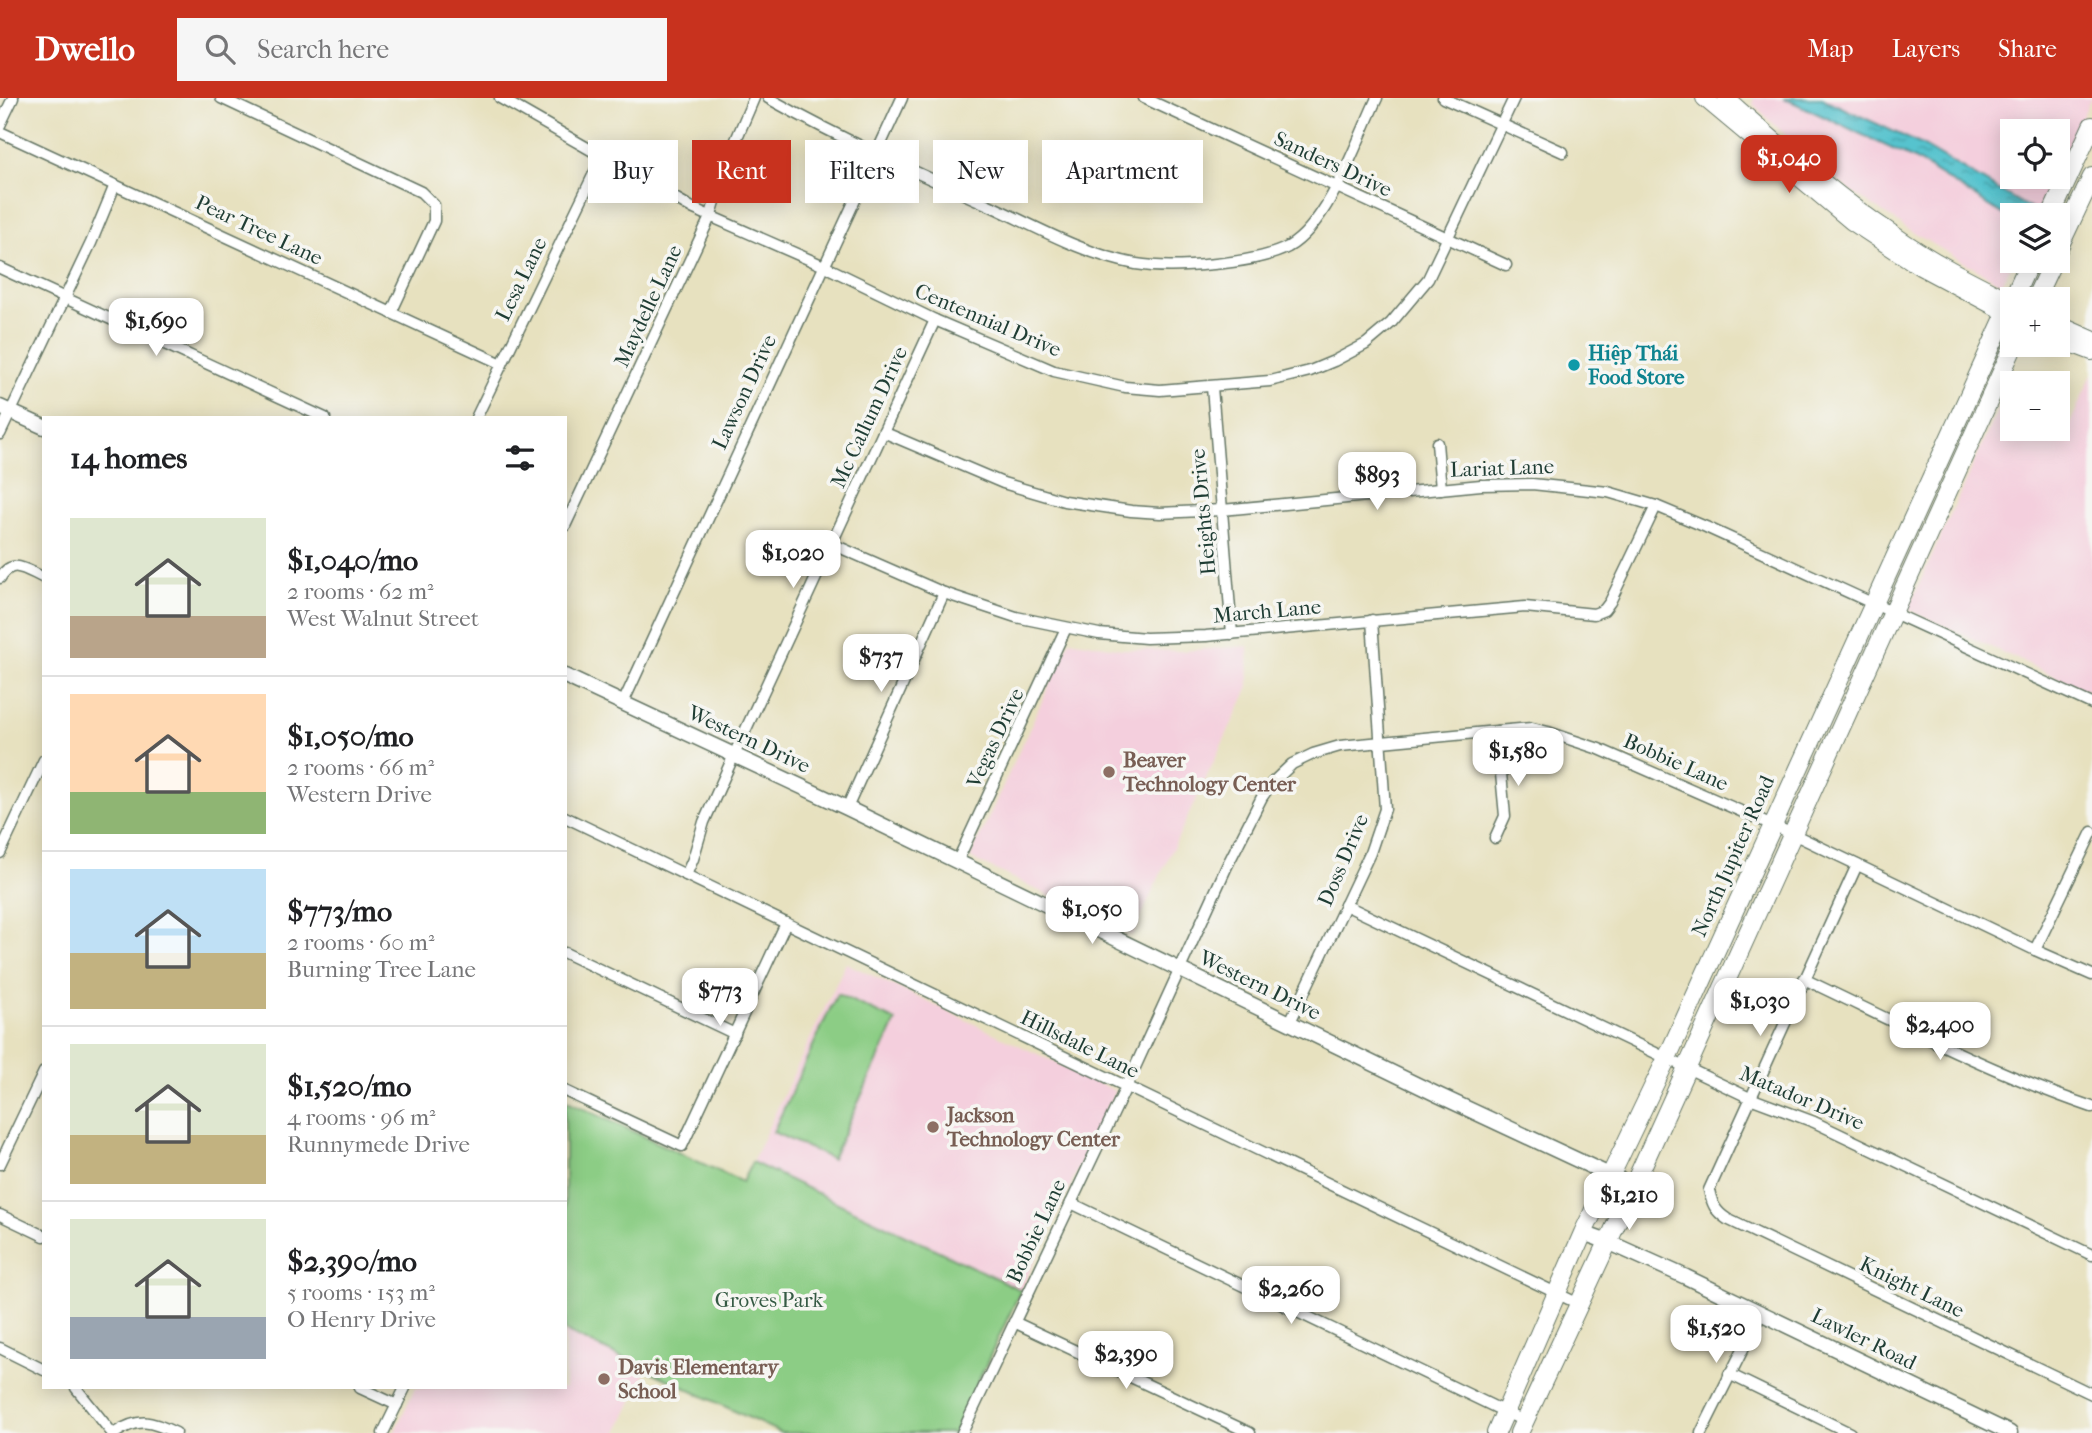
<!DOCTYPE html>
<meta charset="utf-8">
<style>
:root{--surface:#fff;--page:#f6f6f6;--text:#202124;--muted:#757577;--line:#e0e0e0;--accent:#c8321e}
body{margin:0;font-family:"IM FELL French Canon",serif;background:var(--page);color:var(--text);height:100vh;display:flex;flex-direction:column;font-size:26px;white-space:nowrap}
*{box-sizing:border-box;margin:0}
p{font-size:23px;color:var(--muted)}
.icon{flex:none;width:38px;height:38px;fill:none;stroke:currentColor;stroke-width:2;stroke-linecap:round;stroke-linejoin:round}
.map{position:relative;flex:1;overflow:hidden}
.panel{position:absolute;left:42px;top:318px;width:525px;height:973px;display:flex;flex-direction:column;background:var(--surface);border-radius:0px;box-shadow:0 4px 18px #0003}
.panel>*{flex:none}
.banner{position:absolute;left:588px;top:42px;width:665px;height:63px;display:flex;gap:14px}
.buttons{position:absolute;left:2000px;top:21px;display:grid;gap:14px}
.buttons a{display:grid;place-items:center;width:70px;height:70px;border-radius:0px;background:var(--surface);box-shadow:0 4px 18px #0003;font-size:35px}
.price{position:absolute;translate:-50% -60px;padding:0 16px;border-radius:14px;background:#fff;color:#222;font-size:23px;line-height:46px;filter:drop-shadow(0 2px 4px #0008)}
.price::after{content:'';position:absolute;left:50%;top:42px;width:21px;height:16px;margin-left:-10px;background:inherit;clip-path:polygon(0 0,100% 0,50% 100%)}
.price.current{background:var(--accent);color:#fff}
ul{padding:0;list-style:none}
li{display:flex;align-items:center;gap:21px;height:175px;padding:0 28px}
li+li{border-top:2px solid var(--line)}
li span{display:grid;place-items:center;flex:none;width:196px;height:140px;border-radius:0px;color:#555}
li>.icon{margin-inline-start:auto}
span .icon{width:84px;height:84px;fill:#fffc;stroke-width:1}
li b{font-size:30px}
h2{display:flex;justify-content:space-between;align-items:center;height:84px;padding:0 28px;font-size:30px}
.chip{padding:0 24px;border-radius:0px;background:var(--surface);box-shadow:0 4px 18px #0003;font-size:24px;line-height:63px}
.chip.current{background:var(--accent);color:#fff}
header{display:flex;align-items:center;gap:42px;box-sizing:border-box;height:98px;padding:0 35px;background:var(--accent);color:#fff}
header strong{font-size:33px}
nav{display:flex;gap:38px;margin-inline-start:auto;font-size:24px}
.search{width:490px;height:63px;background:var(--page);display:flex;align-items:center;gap:18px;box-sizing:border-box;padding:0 24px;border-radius:0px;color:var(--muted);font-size:26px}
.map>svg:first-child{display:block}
.built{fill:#f4cfdd}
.green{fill:#8ccd85;stroke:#56855c;stroke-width:2}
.water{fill:url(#water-ripples);stroke:#3a8081;stroke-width:2}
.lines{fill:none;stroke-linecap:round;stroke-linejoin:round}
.minor-casing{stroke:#657665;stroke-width:13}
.tertiary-casing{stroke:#657665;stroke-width:17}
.secondary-casing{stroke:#657665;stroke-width:18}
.primary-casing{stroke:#657665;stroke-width:20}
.minor{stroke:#fff;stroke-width:10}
.tertiary{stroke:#fff;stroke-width:14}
.secondary{stroke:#fff;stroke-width:16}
.primary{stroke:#fff;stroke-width:18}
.culture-dot{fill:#0f9aa8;stroke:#f6f6f2;stroke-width:2.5}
.education-dot{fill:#8d6e63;stroke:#f6f6f2;stroke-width:2.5}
.labels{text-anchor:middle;stroke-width:7;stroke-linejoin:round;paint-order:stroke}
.street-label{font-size:21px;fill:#1f3d34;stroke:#f6f6f2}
.culture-label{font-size:21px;font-weight:bold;fill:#0d838f;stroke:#f6f6f2;text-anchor:start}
.education-label{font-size:21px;font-weight:bold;fill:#785e54;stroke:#f6f6f2;text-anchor:start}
.park-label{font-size:21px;fill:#355a44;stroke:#f6f6f2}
</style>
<header>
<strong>Dwello</strong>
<div class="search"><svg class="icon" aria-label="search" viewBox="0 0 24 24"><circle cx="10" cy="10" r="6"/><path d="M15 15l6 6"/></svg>Search here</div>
<nav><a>Map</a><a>Layers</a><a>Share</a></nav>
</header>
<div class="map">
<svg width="2092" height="1335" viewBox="0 0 2092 1335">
<defs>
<pattern id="water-ripples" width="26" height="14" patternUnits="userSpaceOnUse" patternTransform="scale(1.75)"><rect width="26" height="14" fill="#56c3ce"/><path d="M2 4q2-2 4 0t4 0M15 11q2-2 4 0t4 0" fill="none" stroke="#47a0a8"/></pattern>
</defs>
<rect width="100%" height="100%" fill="#f6f6f2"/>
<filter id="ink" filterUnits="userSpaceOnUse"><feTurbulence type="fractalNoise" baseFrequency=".0143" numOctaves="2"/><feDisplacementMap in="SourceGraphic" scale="14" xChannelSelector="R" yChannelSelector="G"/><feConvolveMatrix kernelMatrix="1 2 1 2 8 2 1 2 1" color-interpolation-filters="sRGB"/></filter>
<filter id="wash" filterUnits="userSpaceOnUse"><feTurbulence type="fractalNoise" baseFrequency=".00686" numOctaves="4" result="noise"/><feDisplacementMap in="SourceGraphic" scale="28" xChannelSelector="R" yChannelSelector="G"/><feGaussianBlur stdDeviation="1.57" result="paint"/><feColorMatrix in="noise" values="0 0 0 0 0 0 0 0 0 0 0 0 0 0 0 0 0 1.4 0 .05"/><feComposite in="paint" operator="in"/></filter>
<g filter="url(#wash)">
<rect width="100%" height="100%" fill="#e7e1bf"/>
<g class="built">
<polygon points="1753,0 2091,0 2058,73 2058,33 2012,33 2012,79 2056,79 2038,117 2012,117 2012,163 2014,163 2002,186 1915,136 1852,94 1804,55 1753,6"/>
<polygon points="2092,276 2092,592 2091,595 1908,511 2002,302 2012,307 2012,331 2058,331 2066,335"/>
<polygon points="1070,542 1122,551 1180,553 1248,548 1249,589 1132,837 970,760"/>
<polygon points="846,865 1115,993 1021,1192 752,1064"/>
<polygon points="565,1233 647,1271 617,1335 394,1335 415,1290 565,1290"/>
</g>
<g class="green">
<polygon points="837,896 896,923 832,1061 773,1034"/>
<polygon points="565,1002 742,1084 752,1064 1021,1192 954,1335 781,1335 565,1233"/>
</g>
<polygon class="water" points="1784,0 1822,0 1922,47 2041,117 2012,117 2012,122 1914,61"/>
</g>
<g filter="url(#ink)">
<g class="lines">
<g class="minor-casing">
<g id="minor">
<polyline points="221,0 421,94 434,107 434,123 391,215"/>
<polyline points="500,0 694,111 824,168 935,222 1054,273 1125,289 1160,292 1270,283 1310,273 1334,263 1366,246 1391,225 1428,181 1514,0"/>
<path d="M768 0C841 41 917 75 993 109 1038 130 1086 157 1136 166 1172 172 1256 166 1288 149 1329 126 1357 42 1377 0"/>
<polyline points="1144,0 1506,167"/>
<polyline points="1443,0 1563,54"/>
<polyline points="0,27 13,0"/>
<polyline points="0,34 502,266"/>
<polyline points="0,170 325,320"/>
<polyline points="1212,289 1232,536"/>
<polyline points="476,320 602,59"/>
<polyline points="883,334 1003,385 1064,403 1131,413 1160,415 1222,412 1481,387 1532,386 1608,394 1656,408 1706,429 2092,606"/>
<polyline points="0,336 91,145 115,87"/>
<polyline points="1437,345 1441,391"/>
<polyline points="565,428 711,117 727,63 754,0"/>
<polyline points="832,446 944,495 1016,519 1099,536 1146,540 1206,538 1525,509 1594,516 1604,512 1610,504 1656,408"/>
<path d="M0 480C13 459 26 472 44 480"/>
<polyline points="623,605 902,0"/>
<polyline points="847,710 944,495"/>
<polyline points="565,719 1579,1206"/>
<polyline points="1495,740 1505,718 1497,633"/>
<polyline points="0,755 44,662"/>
<polyline points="957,764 1066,530"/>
<path d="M1857 767 1709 1092C1712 1106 1715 1113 1727 1121L2092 1296"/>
<polyline points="686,777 693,761 704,724 734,657 935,222"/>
<polyline points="1345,807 1750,1000 1814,1024 2092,1157"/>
<polyline points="2035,852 2092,734"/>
<polyline points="565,855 735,936"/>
<path d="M1804 881C1899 926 1992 975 2092 1009"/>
<polyline points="1290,924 1370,755 1385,711 1372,522"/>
<polyline points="565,993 682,1048 786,825"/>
<polyline points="0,1066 44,974"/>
<polyline points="1071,1105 1524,1323"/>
<polyline points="0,1117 44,1138"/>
<polyline points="1014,1224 1250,1335"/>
<polyline points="0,1250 44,1272"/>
<polyline points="1729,1276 1850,1335"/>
<polyline points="76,1290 112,1335"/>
<polyline points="360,1290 397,1307"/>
<path d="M115 1335C139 1319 151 1323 176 1335"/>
<polyline points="383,1335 405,1290"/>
<polyline points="962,1335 1126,989 1227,768 1262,699 1272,685 1292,666 1313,656 1340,648 1497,633 1532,630 1548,634 1599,651 1793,736 2035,852 2092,877"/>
<polyline points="1701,1335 1761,1215"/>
</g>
</g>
<g class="tertiary-casing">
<g id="tertiary">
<polyline points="0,309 44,329"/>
<polyline points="565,578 847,710 1436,996 1633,1088"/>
<polyline points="1583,1135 1608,1144 1686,1179 2010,1335"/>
</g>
</g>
<g class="secondary-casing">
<g id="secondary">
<polyline points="1704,0 1852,124 1920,169 2012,218"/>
<path d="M1726 0C1780 47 1833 96 1892 135 1930 162 1971 183 2012 203"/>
<polyline points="2058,226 2092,241"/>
<polyline points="2058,241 2092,254"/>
</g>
</g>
<g class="primary-casing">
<g id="primary">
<polyline points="2051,117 2092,28"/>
<polyline points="2058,151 2092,79"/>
<polyline points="2035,201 2053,163"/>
<polyline points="1496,1335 1583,1135 1667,960 2030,163"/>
<polyline points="1519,1335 1608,1144 2014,247"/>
</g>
</g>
<use href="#minor" class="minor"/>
<use href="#tertiary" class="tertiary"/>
<use href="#secondary" class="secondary"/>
<use href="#primary" class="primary"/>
</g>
</g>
<circle class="culture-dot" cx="1574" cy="267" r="7"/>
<g class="education-dot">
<circle cx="1109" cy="674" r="7"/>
<circle cx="933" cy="1029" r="7"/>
<circle cx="604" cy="1281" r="7"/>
</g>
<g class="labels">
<g class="street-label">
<text transform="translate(1333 66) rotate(25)" y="7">Sanders Drive</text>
<text transform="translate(259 132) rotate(25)" y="7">Pear Tree Lane</text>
<text transform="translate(521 181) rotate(-64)" y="7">Lesa Lane</text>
<text transform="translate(648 208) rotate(-65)" y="7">Maydelle Lane</text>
<text transform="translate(988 222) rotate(23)" y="7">Centennial Drive</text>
<text transform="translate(744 294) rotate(-65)" y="7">Lawson Drive</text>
<text transform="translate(869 319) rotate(-65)" y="7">Mc Callum Drive</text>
<text transform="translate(1502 370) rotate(-2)" y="7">Lariat Lane</text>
<text transform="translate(1203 414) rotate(-95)" y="7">Heights Drive</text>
<text transform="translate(1267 513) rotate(-5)" y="7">March Lane</text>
<text transform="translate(995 640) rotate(-65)" y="7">Vegas Drive</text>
<text transform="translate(749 641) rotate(25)" y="7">Western Drive</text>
<text transform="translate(1676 664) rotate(24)" y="7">Bobbie Lane</text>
<text transform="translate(1733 758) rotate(-66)" y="7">North Jupiter Road</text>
<text transform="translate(1343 762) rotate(-67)" y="7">Doss Drive</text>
<text transform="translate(1260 887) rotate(26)" y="7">Western Drive</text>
<text transform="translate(1080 946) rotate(26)" y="7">Hillsdale Lane</text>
<text transform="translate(1802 1000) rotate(23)" y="7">Matador Drive</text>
<text transform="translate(1036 1133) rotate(-65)" y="7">Bobbie Lane</text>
<text transform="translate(1912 1189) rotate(26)" y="7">Knight Lane</text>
<text transform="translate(1864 1241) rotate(26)" y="7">Lawler Road</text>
</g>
<g class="culture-label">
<text x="1588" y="262">Hiệp Thái<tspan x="1588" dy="24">Food Store</tspan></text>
</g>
<g class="education-label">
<text x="1123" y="669">Beaver<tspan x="1123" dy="24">Technology Center</tspan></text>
<text x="947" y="1024">Jackson<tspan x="947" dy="24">Technology Center</tspan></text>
<text x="618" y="1276">Davis Elementary<tspan x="618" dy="24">School</tspan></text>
</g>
<g class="park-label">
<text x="769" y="1209">Groves Park</text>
</g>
</g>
</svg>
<div class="buttons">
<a><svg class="icon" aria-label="locate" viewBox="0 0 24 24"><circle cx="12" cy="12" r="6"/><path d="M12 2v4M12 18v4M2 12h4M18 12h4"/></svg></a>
<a><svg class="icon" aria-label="layers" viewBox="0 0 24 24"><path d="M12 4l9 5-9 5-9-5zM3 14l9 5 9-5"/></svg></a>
<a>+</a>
<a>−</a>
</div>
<b class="price current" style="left:1789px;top:97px">$1,040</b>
<b class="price" style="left:156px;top:260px">$1,690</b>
<b class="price" style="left:1377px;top:414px">$893</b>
<b class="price" style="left:793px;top:492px">$1,020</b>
<b class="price" style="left:881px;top:596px">$737</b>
<b class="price" style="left:1518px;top:690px">$1,580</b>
<b class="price" style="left:1092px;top:848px">$1,050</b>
<b class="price" style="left:720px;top:930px">$773</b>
<b class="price" style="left:1760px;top:940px">$1,030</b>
<b class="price" style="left:1940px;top:964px">$2,400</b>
<b class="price" style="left:1629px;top:1134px">$1,210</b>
<b class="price" style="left:1291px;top:1228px">$2,260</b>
<b class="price" style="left:1716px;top:1267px">$1,520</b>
<b class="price" style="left:1126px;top:1293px">$2,390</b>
<div class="banner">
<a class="chip">Buy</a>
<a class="chip current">Rent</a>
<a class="chip">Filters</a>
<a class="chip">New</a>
<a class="chip">Apartment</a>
</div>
<section class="panel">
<h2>14 homes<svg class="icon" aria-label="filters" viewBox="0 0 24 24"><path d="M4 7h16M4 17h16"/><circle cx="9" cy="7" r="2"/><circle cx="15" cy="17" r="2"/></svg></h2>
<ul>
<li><span style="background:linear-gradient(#dfe7d0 70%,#b9a48a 0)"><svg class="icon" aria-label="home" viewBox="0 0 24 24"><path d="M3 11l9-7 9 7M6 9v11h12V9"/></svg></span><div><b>$1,040/mo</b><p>2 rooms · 62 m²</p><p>West Walnut Street</p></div></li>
<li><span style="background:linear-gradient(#ffd9b3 70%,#8fb573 0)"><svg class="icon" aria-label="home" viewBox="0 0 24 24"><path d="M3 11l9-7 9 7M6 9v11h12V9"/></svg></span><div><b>$1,050/mo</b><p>2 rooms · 66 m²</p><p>Western Drive</p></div></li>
<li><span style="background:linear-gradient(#bfe0f5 60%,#c2b280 0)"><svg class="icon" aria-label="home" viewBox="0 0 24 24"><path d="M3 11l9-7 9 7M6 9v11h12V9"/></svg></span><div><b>$773/mo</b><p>2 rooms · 60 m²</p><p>Burning Tree Lane</p></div></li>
<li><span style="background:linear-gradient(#dfe7d0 65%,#c2b280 0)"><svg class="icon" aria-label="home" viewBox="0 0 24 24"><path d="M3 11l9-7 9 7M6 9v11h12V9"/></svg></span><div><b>$1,520/mo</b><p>4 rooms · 96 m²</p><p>Runnymede Drive</p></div></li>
<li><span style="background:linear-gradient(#dfe7d0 70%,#9aa5b1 0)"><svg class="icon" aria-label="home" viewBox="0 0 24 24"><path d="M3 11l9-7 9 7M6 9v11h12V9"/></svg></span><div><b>$2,390/mo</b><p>5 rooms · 153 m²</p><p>O Henry Drive</p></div></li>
</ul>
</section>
</div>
